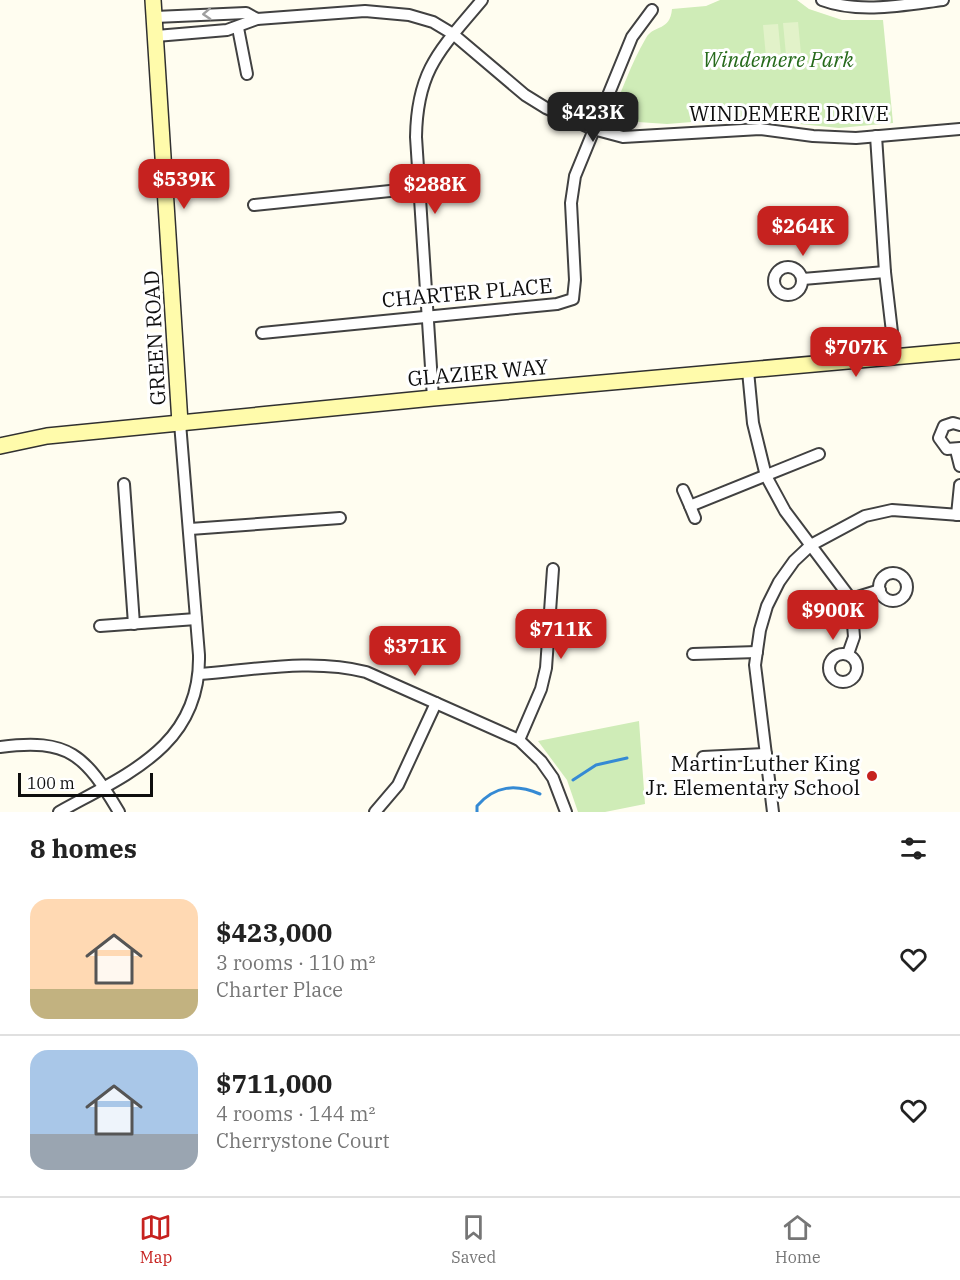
<!DOCTYPE html>
<meta charset="utf-8">
<style>
:root{--surface:#fff;--page:#f2f2f2;--text:#222;--muted:#767676;--line:#e0e0e0;--accent:#c6221f}
body{margin:0;font-family:"IBM Plex Serif",serif;background:var(--page);color:var(--text);height:100vh;display:flex;flex-direction:column;font-size:22px;white-space:nowrap}
*{box-sizing:border-box;margin:0}
p{font-size:20px;color:var(--muted)}
.icon{flex:none;width:33px;height:33px;fill:none;stroke:currentColor;stroke-width:2;stroke-linecap:round;stroke-linejoin:round}
.map{position:relative;height:812px;overflow:hidden}
.drawer{display:flex;flex-direction:column;background:var(--surface);flex:1}
.drawer>*{flex:none}
.scale{position:absolute;left:18px;bottom:15px;width:135px;box-sizing:border-box;padding-left:6px;border:3px solid #0e0e0e;border-top:0;font-size:16px;line-height:21px;white-space:nowrap;color:#0e0e0e;-webkit-text-stroke:4px #fff;paint-order:stroke}
.price{position:absolute;translate:-50% -51px;padding:0 14px;border-radius:12px;background:var(--accent);color:#fff;font-size:20px;line-height:39px;filter:drop-shadow(0 2px 3px #0008)}
.price::after{content:'';position:absolute;left:50%;top:36px;width:18px;height:14px;margin-left:-9px;background:inherit;clip-path:polygon(0 0,100% 0,50% 100%)}
.price.on{background:#222;color:#fff}
ul{padding:0;list-style:none}
li{display:flex;align-items:center;gap:18px;height:150px;padding:0 30px}
li+li{border-top:2px solid var(--line)}
li span{display:grid;place-items:center;flex:none;width:168px;height:120px;border-radius:18px;color:#555}
li>.icon{margin-inline-start:auto}
span .icon{width:72px;height:72px;fill:#fffc;stroke-width:1}
li b{font-size:26px}
h2{display:flex;justify-content:space-between;align-items:center;height:72px;padding:0 30px;font-size:26px}
.tabs{display:flex;justify-content:space-around;align-items:center;height:84px;border-top:2px solid var(--line);background:var(--surface);font-size:16px;color:var(--muted)}
.tabs a{display:grid;justify-items:center;gap:3px}
.tabs .on{color:var(--accent)}
.map>svg:first-child{display:block}
.green{fill:#cfecb7}
.pitch{fill:#e2f2c9}
.lines{fill:none;stroke-linecap:round;stroke-linejoin:round}
.stream{stroke:#358ad4;stroke-width:3}
.street-casing{stroke:#414141;stroke-width:14}
.secondary-casing{stroke:#303030;stroke-width:18}
.street{stroke:#fff;stroke-width:10}
.secondary{stroke:#fffbab;stroke-width:15}
.oneway{stroke:#9f9f9f}
.poi-dot{fill:#c6221f;stroke:#fff;stroke-width:2}
.labels{text-anchor:middle;stroke-width:6;stroke-linejoin:round;paint-order:stroke}
.park-label{font-size:21px;font-style:italic;fill:#266a1b;stroke:#fff}
.street-label{font-size:21px;fill:#0e0e0e;stroke:#fff}
.poi-label{font-size:21px;fill:#0e0e0e;stroke:#fff;text-anchor:end}
</style>
<div class="map">
<svg width="960" height="812" viewBox="0 0 960 812">
<rect width="100%" height="100%" fill="#fffdf0"/>
<g class="green">
<path d="M720 0H797L809 9 842 20H883L893 123 839 128 741 118 667 124 609 120C621 94 631 63 646 38 654 24 670 32 672 9L706 6Z"/>
<polygon points="639,721 645,804 605,812 578,812 567,780 538,741"/>
</g>
<g class="pitch">
<polygon points="798,22 801,54 786,55 783,23"/>
<polygon points="778,24 781,56 766,57 763,25"/>
</g>
<g class="lines">
<g class="stream">
<polyline points="573,780 596,765 627,758"/>
<path d="M477 812V806C495 785 516 784 540 794"/>
</g>
<g class="street-casing">
<g id="street">
<path d="M822 0C859 14 904 5 943 0"/>
<polyline points="155,17 246,13 257,19"/>
<polyline points="238,28 247,74"/>
<polyline points="156,36 227,30 257,19 365,11 409,15 433,22 453,34 525,95 546,108 593,129 623,137 760,129 813,136 856,138 960,129"/>
<polyline points="876,136 885,272 895,358"/>
<polyline points="254,205 419,188"/>
<circle cx="788" cy="281" r="14"/>
<polyline points="803,279 885,272"/>
<polyline points="262,333 557,304 573,299 575,280 571,203 575,176 632,37 652,10"/>
<polyline points="748,371 753,423 766,476 785,511 851,599 854,637 848,654"/>
<path d="M433 398 416 137C417 69 441 49 482 0"/>
<polyline points="960,425 953,423 944,426 939,438 947,449 960,448"/>
<polyline points="956,450 960,466"/>
<polyline points="124,484 134,624"/>
<polyline points="683,490 690,506 819,454"/>
<polyline points="690,506 695,518"/>
<polyline points="957,515 960,485"/>
<polyline points="190,529 340,518"/>
<circle cx="893" cy="587" r="14"/>
<polyline points="851,599 880,590"/>
<polyline points="100,626 196,619"/>
<circle cx="843" cy="668" r="14"/>
<polyline points="693,654 757,652"/>
<path d="M199 674C253 670 313 658 366 672L519 740 541 761 553 778 566 812"/>
<polyline points="519,740 541,689 546,668 553,569"/>
<path d="M0 747C69 738 85 755 119 812"/>
<polyline points="703,757 766,754"/>
<path d="M59 812C127 774 201 746 199 655L180 423"/>
<polyline points="375,812 398,785 436,703"/>
<polyline points="773,812 755,665 760,630 767,606 779,582 794,561 811,545 865,516 892,510 960,515"/>
</g>
</g>
<g class="secondary-casing">
<g id="secondary">
<polyline points="153,0 180,423"/>
<polyline points="0,446 47,436 433,398 960,351"/>
</g>
</g>
<use href="#street" class="street"/>
<use href="#secondary" class="secondary"/>
</g>
<defs><path id="oneway-chevron" d="M-2-3.5L2.5 0L-2 3.5" fill="none" stroke-width="1.6" stroke-linecap="round" stroke-linejoin="round" transform="scale(1.5)"/></defs>
<use class="oneway" href="#oneway-chevron" transform="translate(207 14) rotate(177)"/>
<circle class="poi-dot" cx="872" cy="776" r="6"/>
<g class="labels">
<g class="park-label">
<text x="778" y="67">Windemere Park</text>
</g>
<g class="street-label">
<text x="789" y="121">WINDEMERE DRIVE</text>
<text transform="translate(467 293) rotate(-5)" y="7">CHARTER PLACE</text>
<text transform="translate(155 338) rotate(-93)" y="7">GREEN ROAD</text>
<text transform="translate(478 373) rotate(-5)" y="7">GLAZIER WAY</text>
</g>
<g class="poi-label">
<text x="860" y="771">Martin Luther King<tspan x="860" dy="24">Jr. Elementary School</tspan></text>
</g>
</g>
</svg>
<div class="scale">100 m</div>
<b class="price on" style="left:593px;top:143px">$423K</b>
<b class="price" style="left:184px;top:210px">$539K</b>
<b class="price" style="left:435px;top:215px">$288K</b>
<b class="price" style="left:803px;top:257px">$264K</b>
<b class="price" style="left:856px;top:378px">$707K</b>
<b class="price" style="left:833px;top:641px">$900K</b>
<b class="price" style="left:561px;top:660px">$711K</b>
<b class="price" style="left:415px;top:677px">$371K</b>
</div>
<section class="drawer">
<h2>8 homes<svg class="icon" aria-label="filters" viewBox="0 0 24 24"><path d="M4 7h16M4 17h16"/><circle cx="9" cy="7" r="2"/><circle cx="15" cy="17" r="2"/></svg></h2>
<ul>
<li><span style="background:linear-gradient(#ffd9b3 75%,#c2b280 0)"><svg class="icon" aria-label="home" viewBox="0 0 24 24"><path d="M3 11l9-7 9 7M6 9v11h12V9"/></svg></span><div><b>$423,000</b><p>3 rooms · 110 m²</p><p>Charter Place</p></div><svg class="icon" aria-label="heart" viewBox="0 0 24 24"><path d="M12 20l-8-8c-3-5 5-10 8-4 3-6 11-1 8 4z"/></svg></li>
<li><span style="background:linear-gradient(#a9c7e8 70%,#9aa5b1 0)"><svg class="icon" aria-label="home" viewBox="0 0 24 24"><path d="M3 11l9-7 9 7M6 9v11h12V9"/></svg></span><div><b>$711,000</b><p>4 rooms · 144 m²</p><p>Cherrystone Court</p></div><svg class="icon" aria-label="heart" viewBox="0 0 24 24"><path d="M12 20l-8-8c-3-5 5-10 8-4 3-6 11-1 8 4z"/></svg></li>
</ul>
</section>
<nav class="tabs">
<a class="on"><svg class="icon" aria-label="map" viewBox="0 0 24 24"><path d="M3 6l6-2 6 2 6-2v14l-6 2-6-2-6 2zM9 4v14M15 6v14"/></svg>Map</a>
<a><svg class="icon" aria-label="saved" viewBox="0 0 24 24"><path d="M7 4h10v16l-5-4-5 4z"/></svg>Saved</a>
<a><svg class="icon" aria-label="home" viewBox="0 0 24 24"><path d="M3 11l9-7 9 7M6 9v11h12V9"/></svg>Home</a>
</nav>
